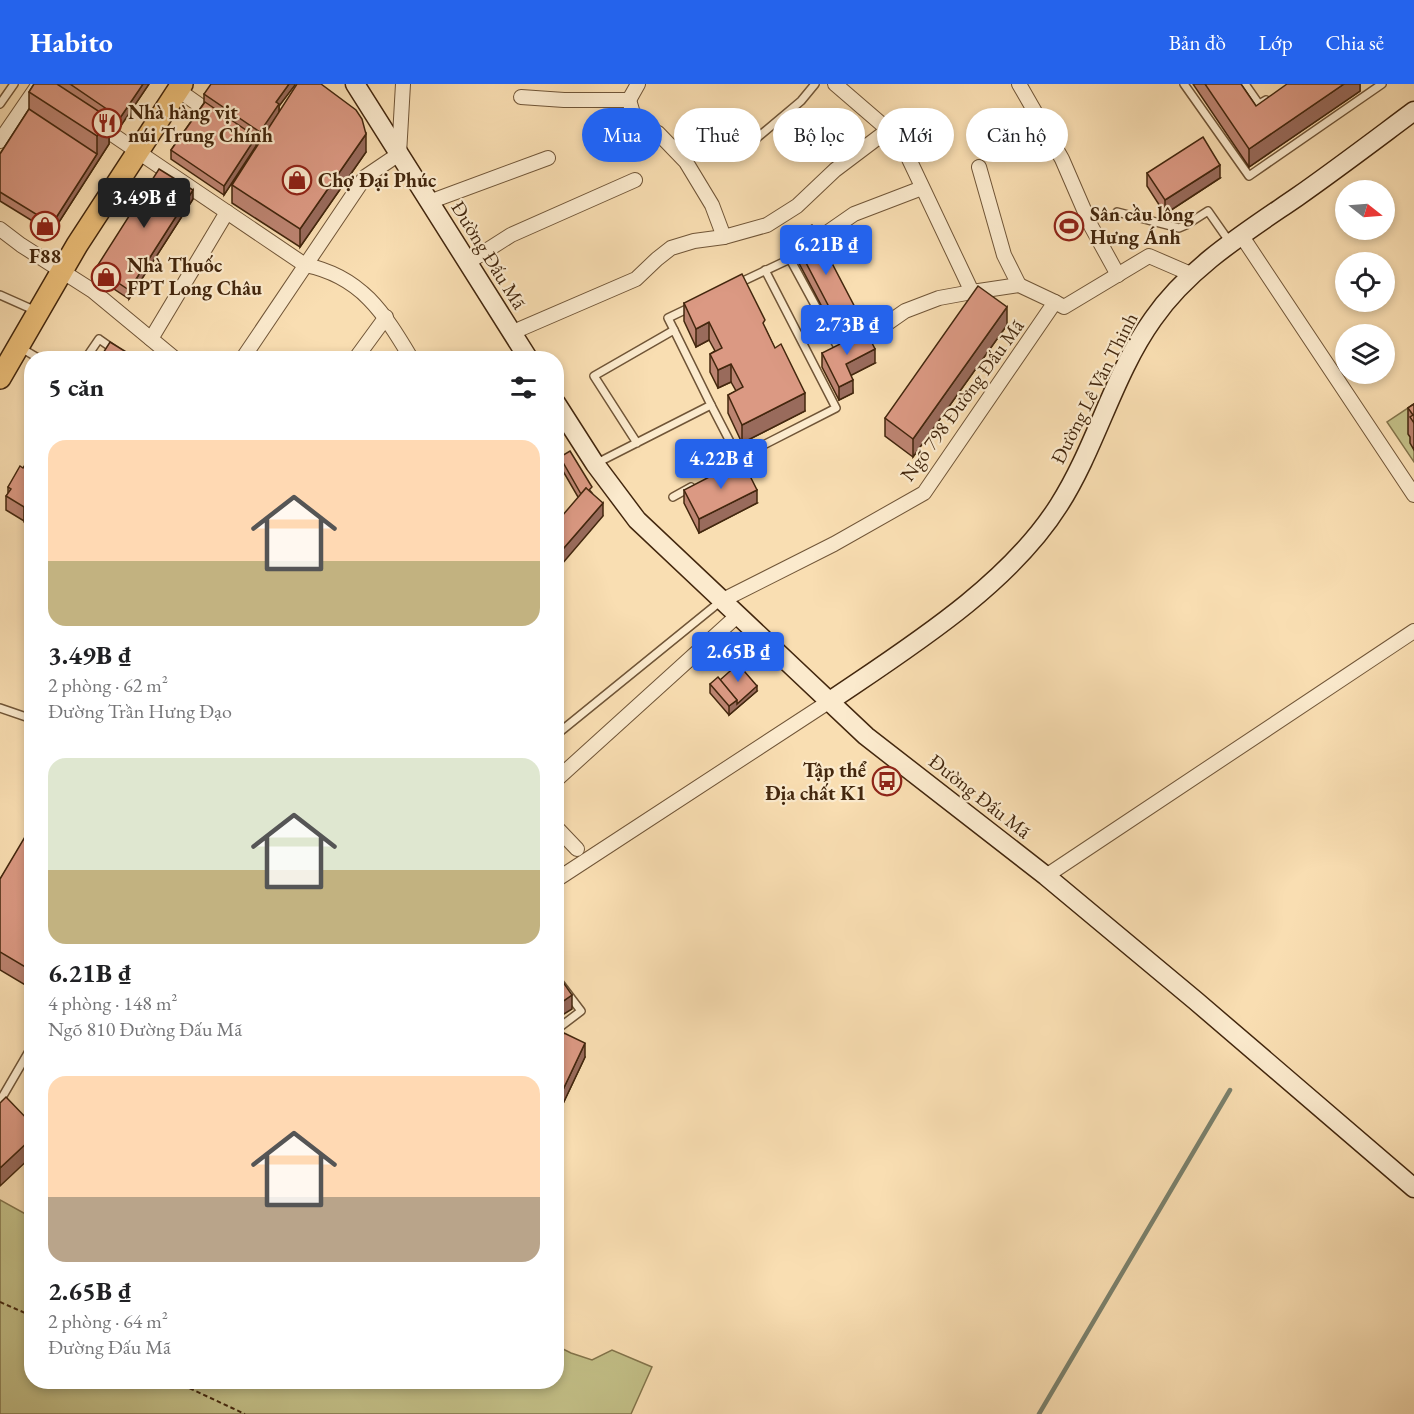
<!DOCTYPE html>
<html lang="vi">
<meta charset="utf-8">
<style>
:root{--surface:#fff;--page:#f2f2f2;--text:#202124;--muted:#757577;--accent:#2563eb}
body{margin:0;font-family:"EB Garamond",serif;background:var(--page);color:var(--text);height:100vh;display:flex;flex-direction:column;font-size:22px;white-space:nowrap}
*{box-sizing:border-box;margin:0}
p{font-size:20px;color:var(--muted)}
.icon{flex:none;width:33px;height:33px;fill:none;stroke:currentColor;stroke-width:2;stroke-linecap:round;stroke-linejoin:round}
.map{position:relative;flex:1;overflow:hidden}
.sheet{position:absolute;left:24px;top:267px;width:540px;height:1038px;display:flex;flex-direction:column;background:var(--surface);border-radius:24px;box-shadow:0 3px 9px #0003}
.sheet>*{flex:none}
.hud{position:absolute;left:582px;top:24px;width:570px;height:54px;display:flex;gap:12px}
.needle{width:39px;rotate:107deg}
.buttons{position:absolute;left:1335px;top:96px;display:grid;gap:12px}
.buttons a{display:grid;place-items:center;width:60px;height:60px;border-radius:50%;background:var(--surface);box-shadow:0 3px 9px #0003;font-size:30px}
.price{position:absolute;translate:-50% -51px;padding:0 14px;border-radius:6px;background:var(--accent);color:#fff;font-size:20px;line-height:39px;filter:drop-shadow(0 2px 3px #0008)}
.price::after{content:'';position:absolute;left:50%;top:36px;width:18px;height:14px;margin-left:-9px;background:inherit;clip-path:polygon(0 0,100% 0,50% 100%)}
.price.current{background:#222;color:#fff}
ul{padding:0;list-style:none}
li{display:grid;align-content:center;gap:12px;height:318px;padding:0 24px}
li span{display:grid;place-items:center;height:186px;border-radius:18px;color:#555}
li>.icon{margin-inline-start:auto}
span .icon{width:108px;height:108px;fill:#fffc;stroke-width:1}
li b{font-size:26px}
h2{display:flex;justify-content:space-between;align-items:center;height:72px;padding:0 24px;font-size:26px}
.pill{padding:0 21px;border-radius:27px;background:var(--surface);box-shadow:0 3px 9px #0003;font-size:21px;line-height:54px}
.pill.current{background:var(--accent);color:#fff}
header{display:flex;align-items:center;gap:36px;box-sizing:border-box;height:84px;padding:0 30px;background:var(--accent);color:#fff}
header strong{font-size:28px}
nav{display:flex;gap:33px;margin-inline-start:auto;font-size:21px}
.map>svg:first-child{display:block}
.green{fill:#c3c088;stroke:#83744b;stroke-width:1.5}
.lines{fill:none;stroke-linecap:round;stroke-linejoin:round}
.stream{stroke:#7a806c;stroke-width:4.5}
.lane-casing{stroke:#705537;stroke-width:10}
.street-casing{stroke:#705537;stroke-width:16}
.secondary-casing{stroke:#43270e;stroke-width:21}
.primary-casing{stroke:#43270e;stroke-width:24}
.path{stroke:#43270e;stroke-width:2;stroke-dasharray:4.5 3;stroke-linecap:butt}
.lane{stroke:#fbeacd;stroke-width:7}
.street{stroke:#fbeacd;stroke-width:14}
.secondary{stroke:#fbeacd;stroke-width:18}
.primary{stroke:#ecbf79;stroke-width:21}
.wall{fill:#bc8471;stroke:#43270e;stroke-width:1.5}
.shaded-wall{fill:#996b5c;stroke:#43270e;stroke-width:1.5}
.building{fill:#db9983;stroke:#43270e;stroke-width:1.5}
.labels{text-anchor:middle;stroke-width:4.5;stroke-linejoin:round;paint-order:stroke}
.poi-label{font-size:20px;font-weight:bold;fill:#43270e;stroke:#fbeacd;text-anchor:start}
.street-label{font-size:20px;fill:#43270e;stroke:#fbeacd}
</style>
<header>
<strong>Habito</strong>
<nav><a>Bản đồ</a><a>Lớp</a><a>Chia sẻ</a></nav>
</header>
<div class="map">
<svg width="1414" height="1330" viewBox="0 0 1414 1330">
<rect width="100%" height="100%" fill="#f9deb2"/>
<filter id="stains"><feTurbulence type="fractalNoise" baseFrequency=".00333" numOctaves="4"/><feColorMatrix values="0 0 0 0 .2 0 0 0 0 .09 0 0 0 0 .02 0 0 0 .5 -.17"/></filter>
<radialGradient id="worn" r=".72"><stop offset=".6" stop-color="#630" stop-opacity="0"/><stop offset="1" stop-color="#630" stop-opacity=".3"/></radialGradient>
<g class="green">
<polygon points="1414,320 1414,378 1387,338"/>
<polygon points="0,1116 31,1133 32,1298 556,1298 557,1262 571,1269 592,1276 612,1266 652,1283 631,1330 0,1330"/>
</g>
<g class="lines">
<polyline class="stream" points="1039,1330 1230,1006"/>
<g class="lane-casing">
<g id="lane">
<polyline points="1184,0 1249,92 1382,0"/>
<polyline points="1245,0 1259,20 1266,16"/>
<polyline points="0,20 14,0"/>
<polyline points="739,69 801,17 815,0"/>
<polyline points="1117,128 1179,144 1186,141 1208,127 1229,157"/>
<polyline points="739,199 790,175 840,267"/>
<polyline points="0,211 36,227"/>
<polyline points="674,246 668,234 691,223"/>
<polyline points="21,264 38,274"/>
<polyline points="86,274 99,255 126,274"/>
<polyline points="711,321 740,377"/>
<polyline points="738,374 836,324 765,186"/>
<polyline points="595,380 711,321 674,246 594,292 637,359"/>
<polyline points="673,413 691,403"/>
<polyline points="0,624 32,635"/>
<polyline points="556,651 721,517"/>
<polyline points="556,894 581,927 556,946"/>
<polyline points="0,1017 32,962"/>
</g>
</g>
<g class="street-casing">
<g id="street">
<polyline points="835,0 900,56 972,208 1019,201 1055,218"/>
<polyline points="1019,0 1062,75 1091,142 1118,191"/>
<polyline points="178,6 215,32"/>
<polyline points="521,13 564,16 629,16 632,26 628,35 658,49 686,78 712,121 724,153"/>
<polyline points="629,16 638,0"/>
<path d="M94 38 305 181C361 192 384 229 411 274"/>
<polyline points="0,57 39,0"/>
<polyline points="979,83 1004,171 1019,201"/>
<polyline points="429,118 548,74"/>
<polyline points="0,145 21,161 93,207 174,274"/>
<polyline points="1241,151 1414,411"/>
<polyline points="826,170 818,155 854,130 922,104"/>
<polyline points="467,179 511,151 635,96"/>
<polyline points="511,249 636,195 657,175 671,164 694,157 724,153 767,141 797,122 835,86 888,46"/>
<polyline points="872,250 905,227 939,214 972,208"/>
<polyline points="151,255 227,128"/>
<polyline points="243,274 365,93 399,70 403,0"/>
<polyline points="356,274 386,233"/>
<polyline points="721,517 834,460 924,409 1055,218 1064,223 1149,172 1193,191"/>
<polyline points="556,696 737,532"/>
<polyline points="556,743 577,765"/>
<polyline points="1046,792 1414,547"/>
<polyline points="556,796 830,617"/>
</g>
</g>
<g class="secondary-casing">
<g id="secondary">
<polyline points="355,0 528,274"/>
<polyline points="556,319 595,380 637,436 866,652 1046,792 1196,917 1414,1104"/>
<path d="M830 617C908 564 1008 502 1059 421 1096 363 1113 291 1153 235 1189 183 1246 148 1297 113 1337 85 1375 56 1414 27"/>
</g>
</g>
<g class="primary-casing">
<polyline id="primary" points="0,294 77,161 182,0"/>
</g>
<g class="path">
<polyline points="0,1218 32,1232"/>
<polyline points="176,1298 245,1330"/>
</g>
<use href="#lane" class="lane"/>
<use href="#street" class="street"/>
<use href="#secondary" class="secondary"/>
<use href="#primary" class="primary"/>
</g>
<g class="wall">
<polygon points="34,0 149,0 120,43 109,35 109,60 52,149 0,117 0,70 29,25 29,8"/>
<polygon points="295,0 279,22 279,28 366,68 300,163 232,119 232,101 271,40 260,57 256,55 256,62 224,111 171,75 171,66 204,19 204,10"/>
<polygon points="1193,0 1241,0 1256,22 1360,0 1360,7 1249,83"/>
<polygon points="1147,89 1220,94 1165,130 1147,102"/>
<polygon points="193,115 129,215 96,193 96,184"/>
<polygon points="792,152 859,245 839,255 792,166"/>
<polygon points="684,219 765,244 805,327 742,359 728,329 728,311 736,307 731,298 718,304 710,288 710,270 715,267 709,256 696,263 684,237"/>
<polygon points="1007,241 913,373 885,352 885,334"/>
<polygon points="822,269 875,279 851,291 853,309 839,316 822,283"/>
<polygon points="1414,320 1414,366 1410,359 1410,353 1408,350 1408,324"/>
<polygon points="560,373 592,409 603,432 578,413 560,382"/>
<polygon points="32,376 32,431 29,430 24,437 6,426 6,412 8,410 8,403 23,384"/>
<polygon points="684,406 757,419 699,449 684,419"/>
<polygon points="32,448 32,481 25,478 25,460"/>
<polygon points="720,596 757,607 729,631 710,609 710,600"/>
<polygon points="32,748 32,895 27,902 0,886 0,795"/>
<polygon points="556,966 585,973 560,1026 556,1024"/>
</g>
<g class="shaded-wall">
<polygon points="143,0 149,0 120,43 120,34"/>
<polygon points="289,0 295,0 295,1 279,22 279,29 260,57 260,48 276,18"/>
<polygon points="1344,0 1360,0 1360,7 1249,83 1249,65"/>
<polygon points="109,34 109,60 52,149 52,140 97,70 97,52"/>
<polygon points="366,50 366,68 300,163 300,145"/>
<polygon points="256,53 256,62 224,111 224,102"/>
<polygon points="1220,81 1220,94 1165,130 1165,116"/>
<polygon points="193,106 193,115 129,215 129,206"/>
<polygon points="1007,223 1007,241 913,373 913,355"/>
<polygon points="859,231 859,245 839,255 839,242"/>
<polygon points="709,238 709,256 696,263 696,245"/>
<polygon points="875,265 875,279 846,294 846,280"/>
<polygon points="731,280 731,298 718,304 718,286"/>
<polygon points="853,296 853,309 839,316 839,303"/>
<polygon points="805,309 805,327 742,359 742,341"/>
<polygon points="757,406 757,419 699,449 699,435"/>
<polygon points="29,416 29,430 24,437 24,423"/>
<polygon points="603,419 603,432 556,487 556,473"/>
<polygon points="757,602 757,607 729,631 729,622 737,616"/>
<polygon points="32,877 32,895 27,902 27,884"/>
<polygon points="572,911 572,925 556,935 556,922"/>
<polygon points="585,959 585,973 560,1026 560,1012"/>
<polygon points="32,1054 32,1072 0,1102 0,1084"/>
</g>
<g class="building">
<polygon points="34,0 57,0 109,34 97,52 29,8"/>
<polygon points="70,0 143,0 120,34"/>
<polygon points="211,0 289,0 276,18 279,20 260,48 204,10"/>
<polygon points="297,0 321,0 356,26 362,35 366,50 300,145 232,101"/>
<polygon points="1205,0 1241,0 1256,22 1287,0 1344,0 1249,65"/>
<polygon points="205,18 256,53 224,102 171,66"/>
<polygon points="29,25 97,70 52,140 0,108 0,70"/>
<polygon points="1203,53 1220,81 1165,116 1147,89"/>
<polygon points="159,85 193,106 129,206 96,184"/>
<polygon points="812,141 859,231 839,242 792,152"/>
<polygon points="742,190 765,236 763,239 775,264 781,260 805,309 742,341 728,311 743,303 731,280 718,286 710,270 722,264 709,238 696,245 684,219"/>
<polygon points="978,202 1007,223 913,355 885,334"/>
<polygon points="866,247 875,265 846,280 853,296 839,303 822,269"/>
<polygon points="110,258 136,274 100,274"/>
<polygon points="504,269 508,274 495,274"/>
<polygon points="1414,320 1414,339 1410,333 1413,331 1408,324"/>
<polygon points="570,367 592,403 588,407 586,404 581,410 560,373"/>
<polygon points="29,375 32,376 32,417 29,416 24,423 6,412 11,405 8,403 20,382 23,384"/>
<polygon points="742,376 757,406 699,435 684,406"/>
<polygon points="586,404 603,419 556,473 556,439"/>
<polygon points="32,448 32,463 25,460"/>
<polygon points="738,580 757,602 737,620 737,616 720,596"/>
<polygon points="718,593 737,616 729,622 710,600"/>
<polygon points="29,746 32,748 32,877 27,884 0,868 0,795"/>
<polygon points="556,888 572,911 556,922"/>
<polygon points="564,949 585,959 560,1012 556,1010 556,966"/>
<polygon points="6,1013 32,1040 32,1054 0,1084 0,1019"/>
</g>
<defs>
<g id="restaurant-ring" transform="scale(1.5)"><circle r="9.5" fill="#fbeacd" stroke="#8f2418" stroke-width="1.5"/><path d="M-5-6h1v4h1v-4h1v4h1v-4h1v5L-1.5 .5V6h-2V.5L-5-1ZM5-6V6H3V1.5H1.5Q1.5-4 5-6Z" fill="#8f2418"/></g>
<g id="shop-ring" transform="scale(1.5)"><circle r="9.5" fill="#fbeacd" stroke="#8f2418" stroke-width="1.5"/><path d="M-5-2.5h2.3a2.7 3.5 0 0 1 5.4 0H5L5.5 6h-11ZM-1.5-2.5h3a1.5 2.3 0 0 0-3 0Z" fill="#8f2418"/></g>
<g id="stadium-ring" transform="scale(1.5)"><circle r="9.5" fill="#fbeacd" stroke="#8f2418" stroke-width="1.5"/><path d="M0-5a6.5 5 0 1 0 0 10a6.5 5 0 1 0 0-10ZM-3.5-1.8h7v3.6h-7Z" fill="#8f2418"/></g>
<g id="bus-ring" transform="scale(1.5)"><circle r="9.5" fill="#fbeacd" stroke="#8f2418" stroke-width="1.5"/><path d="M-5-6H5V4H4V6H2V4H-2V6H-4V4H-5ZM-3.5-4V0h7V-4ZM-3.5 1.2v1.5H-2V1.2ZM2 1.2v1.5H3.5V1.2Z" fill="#8f2418"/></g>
</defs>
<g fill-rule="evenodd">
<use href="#restaurant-ring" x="107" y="39"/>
<use href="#shop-ring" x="297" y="96"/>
<use href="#shop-ring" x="45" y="142"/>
<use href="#stadium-ring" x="1069" y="142"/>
<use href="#shop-ring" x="106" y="193"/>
<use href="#bus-ring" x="887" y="697"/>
</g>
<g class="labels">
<g class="poi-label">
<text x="128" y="35">Nhà hàng vịt<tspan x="128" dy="23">núi Trung Chính</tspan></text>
<text x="318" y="103">Chợ Đại Phúc</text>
<text x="1090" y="137">Sân cầu lông<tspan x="1090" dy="23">Hưng Ánh</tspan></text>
<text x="45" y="179" text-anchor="middle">F88</text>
<text x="127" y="188">Nhà Thuốc<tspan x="127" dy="23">FPT Long Châu</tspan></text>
<text x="866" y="693" text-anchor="end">Tập thể<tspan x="866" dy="23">Địa chất K1</tspan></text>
</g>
<g class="street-label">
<text transform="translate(489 171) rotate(58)" y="7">Đường Đấu Mã</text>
<text transform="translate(1094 304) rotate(-63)" y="7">Đường Lê Văn Thịnh</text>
<text transform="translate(962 316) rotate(-54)" y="7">Ngõ 798 Đường Đấu Mã</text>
<text transform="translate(980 712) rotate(38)" y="7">Đường Đấu Mã</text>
</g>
</g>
<rect width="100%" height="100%" filter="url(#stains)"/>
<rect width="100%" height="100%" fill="url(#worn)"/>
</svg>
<div class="buttons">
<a><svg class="needle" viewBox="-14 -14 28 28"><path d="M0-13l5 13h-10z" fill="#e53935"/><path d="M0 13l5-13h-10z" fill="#757577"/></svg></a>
<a><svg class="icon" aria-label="locate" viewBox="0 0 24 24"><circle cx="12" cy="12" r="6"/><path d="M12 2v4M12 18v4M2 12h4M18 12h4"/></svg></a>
<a><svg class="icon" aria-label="layers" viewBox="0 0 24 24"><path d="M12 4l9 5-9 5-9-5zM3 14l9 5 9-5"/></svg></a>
</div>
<b class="price current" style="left:144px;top:145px">3.49B ₫</b>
<b class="price" style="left:826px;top:192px">6.21B ₫</b>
<b class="price" style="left:847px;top:272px">2.73B ₫</b>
<b class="price" style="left:721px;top:406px">4.22B ₫</b>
<b class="price" style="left:738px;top:599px">2.65B ₫</b>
<div class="hud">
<a class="pill current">Mua</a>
<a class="pill">Thuê</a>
<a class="pill">Bộ lọc</a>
<a class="pill">Mới</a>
<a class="pill">Căn hộ</a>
</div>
<section class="sheet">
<h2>5 căn<svg class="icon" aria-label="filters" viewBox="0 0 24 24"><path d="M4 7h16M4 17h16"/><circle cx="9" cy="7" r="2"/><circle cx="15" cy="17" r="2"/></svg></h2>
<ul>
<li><span style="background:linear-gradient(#ffd9b3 65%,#c2b280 0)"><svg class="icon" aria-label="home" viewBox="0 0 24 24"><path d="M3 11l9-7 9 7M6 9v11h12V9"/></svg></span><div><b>3.49B ₫</b><p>2 phòng · 62 m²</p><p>Đường Trần Hưng Đạo</p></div></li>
<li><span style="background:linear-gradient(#dfe7d0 60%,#c2b280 0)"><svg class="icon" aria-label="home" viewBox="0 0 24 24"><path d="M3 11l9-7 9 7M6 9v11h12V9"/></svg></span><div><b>6.21B ₫</b><p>4 phòng · 148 m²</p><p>Ngõ 810 Đường Đấu Mã</p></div></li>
<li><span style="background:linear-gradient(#ffd9b3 65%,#b9a48a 0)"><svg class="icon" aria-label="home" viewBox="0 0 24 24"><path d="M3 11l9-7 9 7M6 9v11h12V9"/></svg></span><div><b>2.65B ₫</b><p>2 phòng · 64 m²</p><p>Đường Đấu Mã</p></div></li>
</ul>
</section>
</div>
